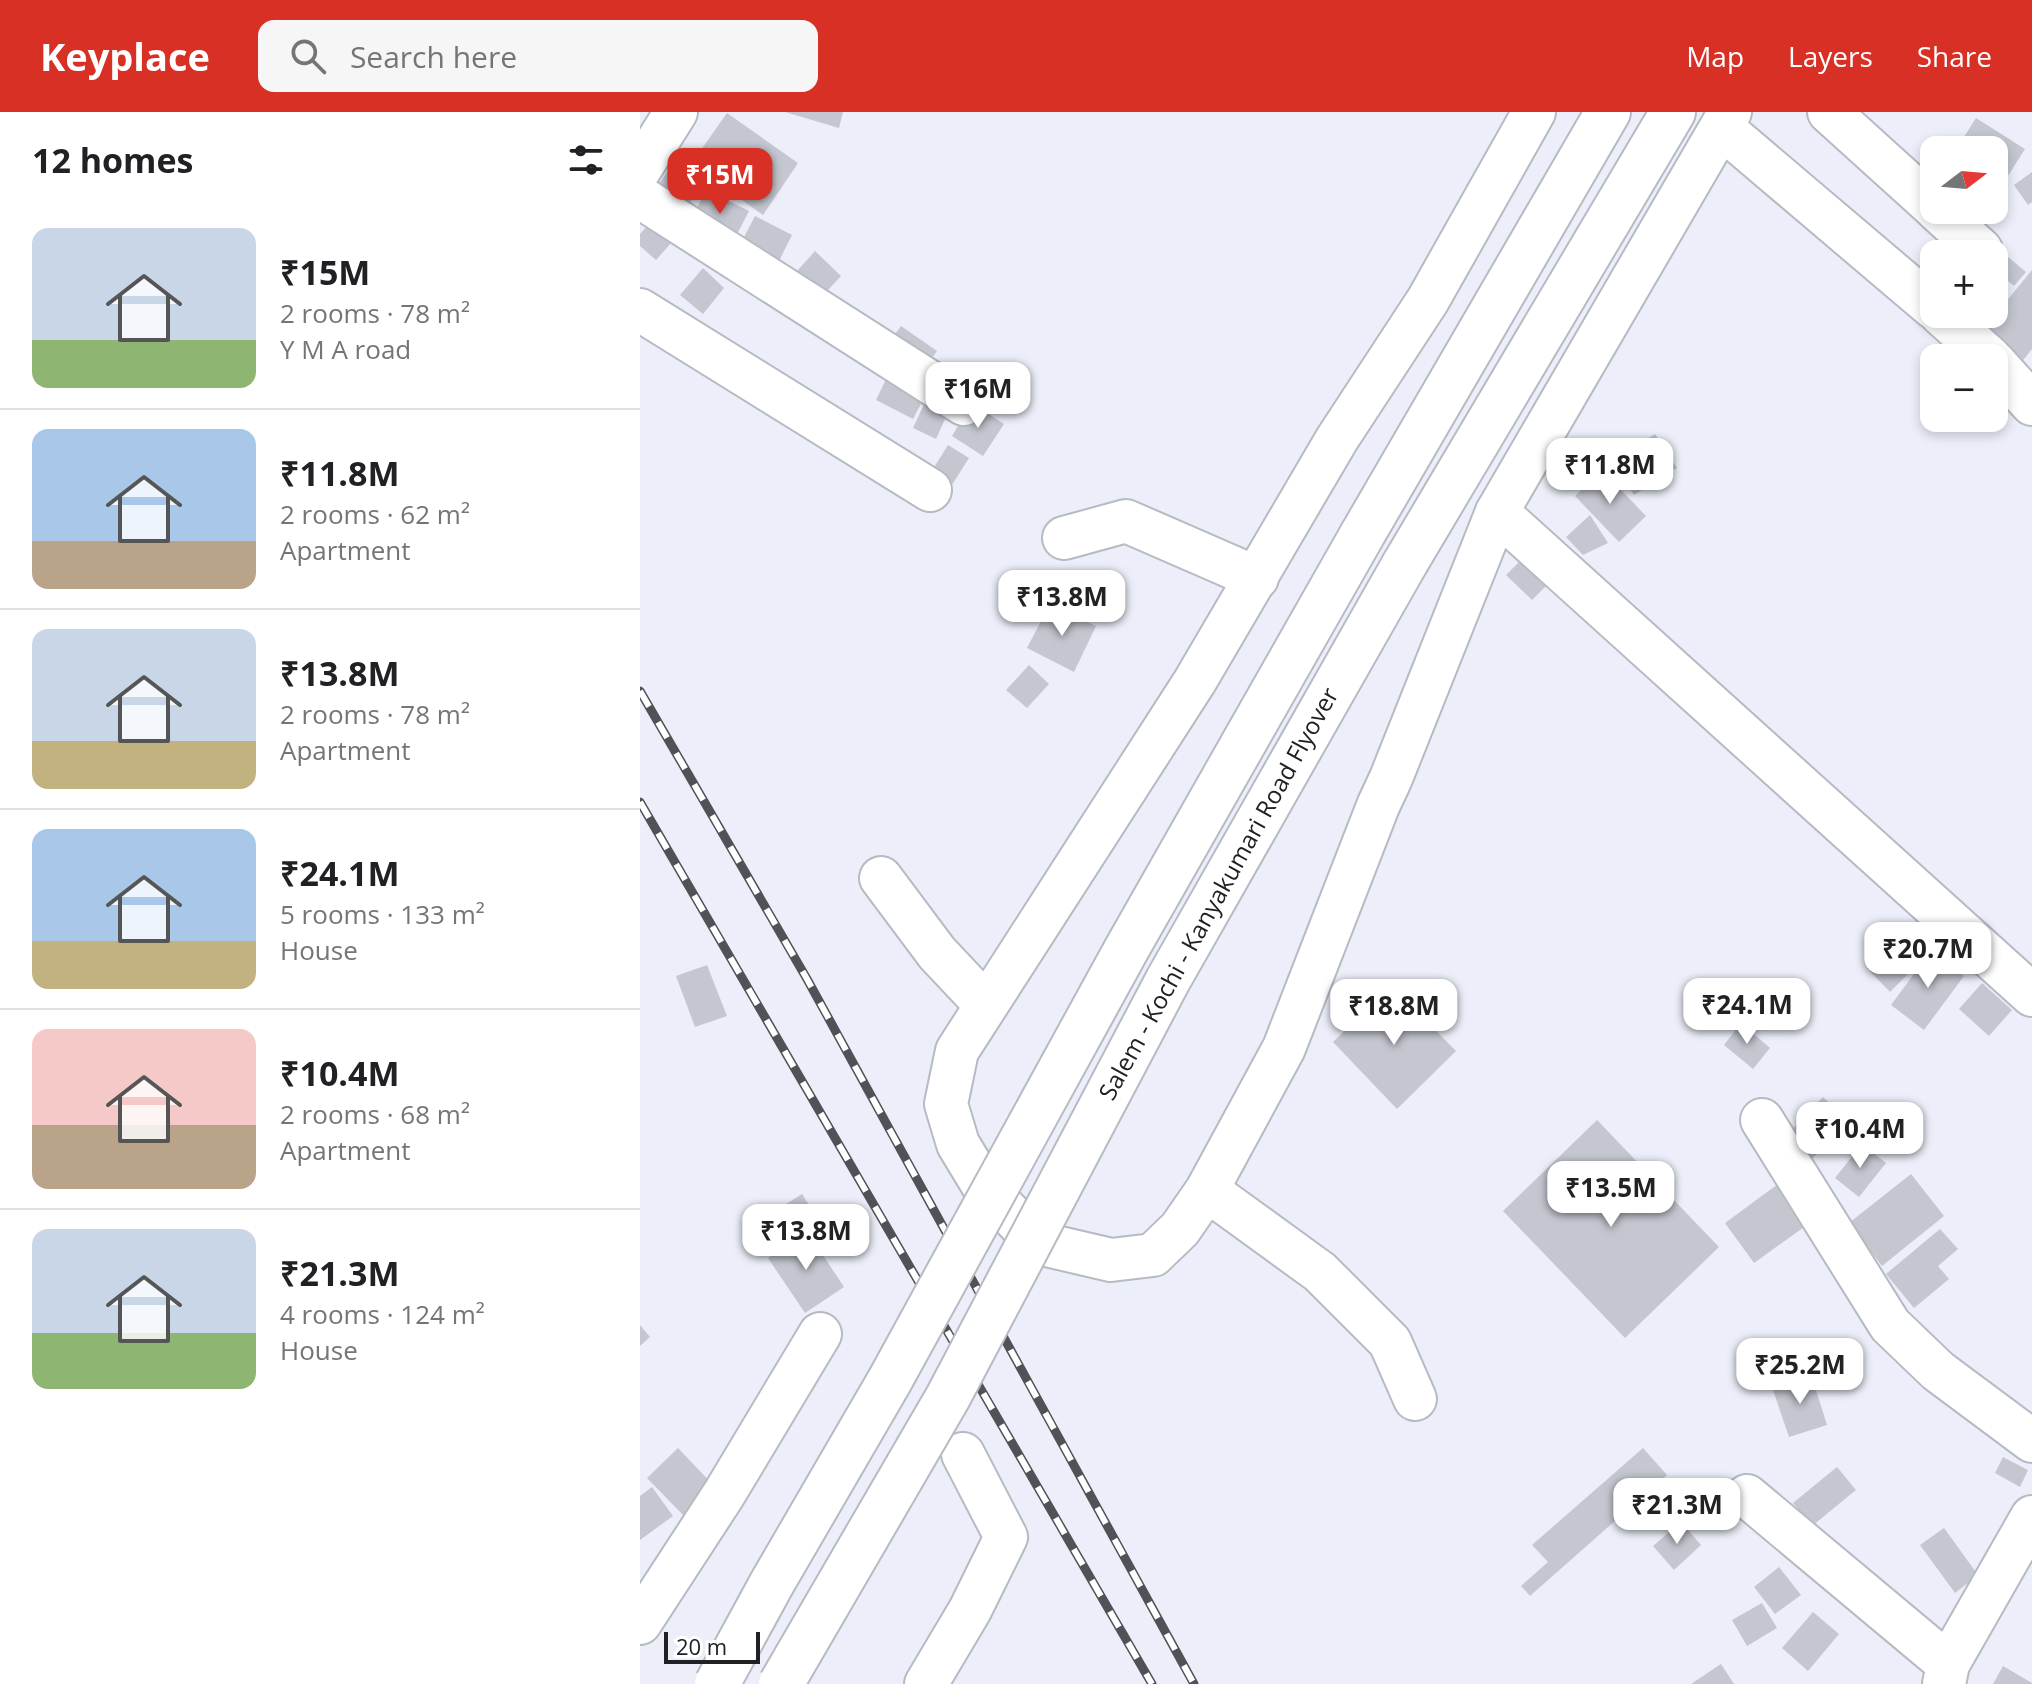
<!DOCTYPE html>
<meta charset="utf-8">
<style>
:root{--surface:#fff;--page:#f6f6f6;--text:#202124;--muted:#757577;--line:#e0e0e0;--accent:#d93025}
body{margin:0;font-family:"Open Sans",sans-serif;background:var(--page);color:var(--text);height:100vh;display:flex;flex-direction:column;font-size:30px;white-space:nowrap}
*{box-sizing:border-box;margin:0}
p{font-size:26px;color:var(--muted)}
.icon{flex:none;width:44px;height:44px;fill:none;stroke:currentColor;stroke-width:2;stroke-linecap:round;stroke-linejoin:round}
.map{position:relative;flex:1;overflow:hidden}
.panel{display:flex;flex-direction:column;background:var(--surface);width:640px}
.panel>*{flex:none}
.needle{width:52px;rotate:74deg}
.fabs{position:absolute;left:1280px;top:24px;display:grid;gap:16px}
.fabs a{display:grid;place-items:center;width:88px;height:88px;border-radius:16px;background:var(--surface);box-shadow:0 4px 12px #0003;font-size:40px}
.scale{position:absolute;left:24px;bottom:20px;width:96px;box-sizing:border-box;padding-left:8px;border:4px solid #202124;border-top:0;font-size:22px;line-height:28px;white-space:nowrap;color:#202124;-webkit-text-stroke:6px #fff;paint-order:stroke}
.price{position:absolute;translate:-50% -68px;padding:0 18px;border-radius:16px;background:#fff;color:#222;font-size:26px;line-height:52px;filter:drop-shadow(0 2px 4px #0008)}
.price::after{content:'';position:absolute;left:50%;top:48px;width:24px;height:18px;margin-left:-12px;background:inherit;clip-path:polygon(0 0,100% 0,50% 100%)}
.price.selected{background:var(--accent);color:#fff}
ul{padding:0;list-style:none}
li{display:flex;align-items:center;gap:24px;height:200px;padding:0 32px}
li+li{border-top:2px solid var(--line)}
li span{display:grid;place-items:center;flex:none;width:224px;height:160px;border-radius:16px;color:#555}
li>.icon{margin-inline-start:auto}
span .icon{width:96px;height:96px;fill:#fffc;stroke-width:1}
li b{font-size:34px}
h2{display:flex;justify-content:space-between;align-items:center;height:96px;padding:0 32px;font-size:34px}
header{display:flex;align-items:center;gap:48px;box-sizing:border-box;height:112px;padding:0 40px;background:var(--accent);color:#fff}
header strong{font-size:38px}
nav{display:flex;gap:44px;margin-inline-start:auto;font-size:28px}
.search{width:560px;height:72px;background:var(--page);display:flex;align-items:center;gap:20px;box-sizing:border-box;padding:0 28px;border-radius:16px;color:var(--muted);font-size:30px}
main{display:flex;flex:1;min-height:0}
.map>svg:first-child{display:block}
.building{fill:#c4c7d0}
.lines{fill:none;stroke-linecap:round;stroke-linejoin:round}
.minor-casing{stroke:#b6bac3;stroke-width:46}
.highway-casing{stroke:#b6bac3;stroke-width:48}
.minor{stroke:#fff;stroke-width:42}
.highway{stroke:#fff;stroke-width:44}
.rail-casing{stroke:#515257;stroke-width:9}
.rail{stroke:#fff;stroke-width:6;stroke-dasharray:18;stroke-linecap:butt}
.highway-bridge-casing{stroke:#b6bac3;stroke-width:48;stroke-linecap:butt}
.highway-bridge{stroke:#fff;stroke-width:44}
.labels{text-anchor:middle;stroke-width:6;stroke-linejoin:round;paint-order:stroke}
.street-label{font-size:24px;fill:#202124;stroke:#fff}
</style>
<header>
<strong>Keyplace</strong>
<div class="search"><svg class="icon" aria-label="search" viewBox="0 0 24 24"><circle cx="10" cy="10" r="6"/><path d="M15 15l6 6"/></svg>Search here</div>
<nav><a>Map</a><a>Layers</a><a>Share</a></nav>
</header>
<main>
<section class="panel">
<h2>12 homes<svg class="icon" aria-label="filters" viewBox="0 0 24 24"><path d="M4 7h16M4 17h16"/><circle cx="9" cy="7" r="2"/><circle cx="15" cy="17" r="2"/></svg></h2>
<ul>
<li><span style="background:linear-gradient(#c9d6e8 70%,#8fb573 0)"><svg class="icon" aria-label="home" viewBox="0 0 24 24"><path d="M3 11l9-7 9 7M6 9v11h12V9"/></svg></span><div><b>₹15M</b><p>2 rooms · 78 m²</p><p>Y M A road</p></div></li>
<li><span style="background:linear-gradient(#a9c7e8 70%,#b9a48a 0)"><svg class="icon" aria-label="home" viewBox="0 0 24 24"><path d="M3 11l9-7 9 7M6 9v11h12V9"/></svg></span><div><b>₹11.8M</b><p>2 rooms · 62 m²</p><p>Apartment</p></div></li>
<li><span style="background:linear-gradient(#c9d6e8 70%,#c2b280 0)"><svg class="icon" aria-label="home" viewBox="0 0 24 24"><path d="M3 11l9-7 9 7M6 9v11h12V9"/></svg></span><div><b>₹13.8M</b><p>2 rooms · 78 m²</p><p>Apartment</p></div></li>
<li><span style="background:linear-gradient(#a9c7e8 70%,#c2b280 0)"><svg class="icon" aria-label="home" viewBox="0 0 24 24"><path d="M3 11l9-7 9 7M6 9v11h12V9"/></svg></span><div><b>₹24.1M</b><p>5 rooms · 133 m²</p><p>House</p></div></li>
<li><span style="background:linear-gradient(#f6c9c9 60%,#b9a48a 0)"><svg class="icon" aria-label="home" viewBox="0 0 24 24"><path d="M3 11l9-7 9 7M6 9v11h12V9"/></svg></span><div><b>₹10.4M</b><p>2 rooms · 68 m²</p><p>Apartment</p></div></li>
<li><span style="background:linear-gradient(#c9d6e8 65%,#8fb573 0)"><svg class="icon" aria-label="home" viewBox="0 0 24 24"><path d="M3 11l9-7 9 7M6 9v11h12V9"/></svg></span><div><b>₹21.3M</b><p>4 rooms · 124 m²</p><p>House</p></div></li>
</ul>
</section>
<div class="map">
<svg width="1392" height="1572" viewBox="0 0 1392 1572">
<rect width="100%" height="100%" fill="#eceff9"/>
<g class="building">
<polygon points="145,0 203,0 199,16"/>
<polygon points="87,1 158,51 123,103 51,52"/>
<polygon points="1336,6 1385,37 1366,67 1354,59 1354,38 1321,38 1317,36"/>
<polygon points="33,52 62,73 41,103 12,81"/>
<polygon points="1392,60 1392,90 1388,93 1374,73"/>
<polygon points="66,78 109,99 93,130 51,108"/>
<polygon points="17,103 39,122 16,148 0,134 0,122"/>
<polygon points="115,104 152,123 137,153 99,135"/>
<polygon points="175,139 201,164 176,191 150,167"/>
<polygon points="1367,144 1386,160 1374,174 1355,158"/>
<polygon points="63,156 84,176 63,202 40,183"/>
<polygon points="1392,158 1392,237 1380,252 1341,220"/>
<polygon points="261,214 297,239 281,261 245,236"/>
<polygon points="250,259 288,278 273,307 236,288"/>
<polygon points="291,277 314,287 296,327 273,316"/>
<polygon points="332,291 364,312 343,344 312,324"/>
<polygon points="1015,322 1037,356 994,383 972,350"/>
<polygon points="308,333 329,346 303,387 283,373"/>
<polygon points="962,358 1006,404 979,430 935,384"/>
<polygon points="950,403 968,431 943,443 926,425"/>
<polygon points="888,441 914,466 892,488 866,463"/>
<polygon points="410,492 456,514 434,560 387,536"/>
<polygon points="389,553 409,572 387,596 366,578"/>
<polygon points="1261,822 1284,846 1250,880 1227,856"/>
<polygon points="1291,839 1324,864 1284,918 1251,893"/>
<polygon points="67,853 87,904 55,915 36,864"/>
<polygon points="1342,871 1372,898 1349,924 1319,897"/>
<polygon points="751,873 816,939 757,997 693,930"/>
<polygon points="1101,911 1130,936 1113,957 1084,933"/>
<polygon points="1183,985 1208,1009 1172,1047 1147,1023"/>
<polygon points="957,1008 1079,1135 985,1226 863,1099"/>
<polygon points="1222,1032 1246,1051 1219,1085 1195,1066"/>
<polygon points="1271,1062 1304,1104 1242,1154 1209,1111"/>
<polygon points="1138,1072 1167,1113 1114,1151 1085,1111"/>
<polygon points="162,1082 176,1104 121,1138 107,1116"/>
<polygon points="1300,1117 1318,1137 1298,1154 1309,1167 1274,1196 1246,1162"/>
<polygon points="167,1119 204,1175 165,1201 128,1146"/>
<polygon points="0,1213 10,1225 0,1234"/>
<polygon points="1171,1262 1187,1313 1149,1325 1132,1275"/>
<polygon points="38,1336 74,1374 44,1404 7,1366"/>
<polygon points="1003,1336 1027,1363 890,1484 881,1474 908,1450 892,1433"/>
<polygon points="1363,1345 1388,1358 1380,1375 1355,1361"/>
<polygon points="1197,1355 1216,1378 1172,1414 1153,1391"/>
<polygon points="12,1375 33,1404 0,1428 0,1384"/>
<polygon points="1041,1410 1061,1433 1034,1458 1013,1434"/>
<polygon points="1304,1416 1338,1463 1315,1481 1280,1433"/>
<polygon points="1139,1455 1161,1483 1135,1502 1114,1475"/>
<polygon points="1122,1491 1137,1516 1107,1534 1092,1508"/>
<polygon points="1173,1500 1199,1522 1168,1559 1142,1536"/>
<polygon points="1081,1552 1094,1572 1051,1572"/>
<polygon points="1363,1554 1392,1571 1392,1572 1353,1572"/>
</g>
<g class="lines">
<g class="minor-casing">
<g id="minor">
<polyline points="894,0 788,188 697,327 555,569 317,939 306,992 318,1032 344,1075 398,1131 471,1148 513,1143 540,1117 567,1078 644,936 738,694 751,666 857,400 1090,0"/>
<polyline points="1189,0 1294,95"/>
<polyline points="1082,16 1294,196"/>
<polyline points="0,57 36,0"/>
<polyline points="0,85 324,292"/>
<polyline points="1297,98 1341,138"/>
<polyline points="0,198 290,378"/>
<polyline points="1301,202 1350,246"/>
<polyline points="1354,250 1392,292"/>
<polyline points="857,400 1392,883"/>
<polyline points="424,426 486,409 617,466"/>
<polyline points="241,766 297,841 345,892"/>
<polyline points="1122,1008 1250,1213 1298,1259 1392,1329"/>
<polyline points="567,1078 680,1160 750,1230 775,1287"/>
<polyline points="1107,1384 1308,1552"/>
<polyline points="0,1511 84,1382 180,1222"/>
<polyline points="286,1572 330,1498 366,1425 323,1342"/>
<polyline points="1304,1572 1308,1552 1392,1405"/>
</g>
</g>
<g class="highway-casing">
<g id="highway">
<polyline points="722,423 968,0"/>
<polyline points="764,453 1033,0"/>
</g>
</g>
<use href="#minor" class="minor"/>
<use href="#highway" class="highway"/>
<g class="rail-casing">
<g id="rail">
<polyline points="0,579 167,867 554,1572"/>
<polyline points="0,690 512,1572"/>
</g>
</g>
<use href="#rail" class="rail"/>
<g class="highway-bridge-casing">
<g id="highway-bridge">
<polyline points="77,1572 132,1471 250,1268 486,838 722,423"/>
<polyline points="141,1572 308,1285 528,868 764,453"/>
</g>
</g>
<use href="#highway-bridge" class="highway-bridge"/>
</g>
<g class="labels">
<g class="street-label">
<text transform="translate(579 782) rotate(-61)" y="8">Salem - Kochi - Kanyakumari Road Flyover</text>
</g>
</g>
</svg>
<div class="fabs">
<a><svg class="needle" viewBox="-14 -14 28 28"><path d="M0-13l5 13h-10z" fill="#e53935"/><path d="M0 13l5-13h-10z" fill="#757577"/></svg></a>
<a>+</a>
<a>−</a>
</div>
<div class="scale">20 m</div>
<b class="price selected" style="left:80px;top:104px">₹15M</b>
<b class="price" style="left:338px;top:318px">₹16M</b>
<b class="price" style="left:970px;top:394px">₹11.8M</b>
<b class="price" style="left:422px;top:526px">₹13.8M</b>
<b class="price" style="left:1288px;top:878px">₹20.7M</b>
<b class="price" style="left:1107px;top:934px">₹24.1M</b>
<b class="price" style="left:754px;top:935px">₹18.8M</b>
<b class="price" style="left:1220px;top:1058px">₹10.4M</b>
<b class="price" style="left:971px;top:1117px">₹13.5M</b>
<b class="price" style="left:166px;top:1160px">₹13.8M</b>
<b class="price" style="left:1160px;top:1294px">₹25.2M</b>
<b class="price" style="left:1037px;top:1434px">₹21.3M</b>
</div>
</main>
